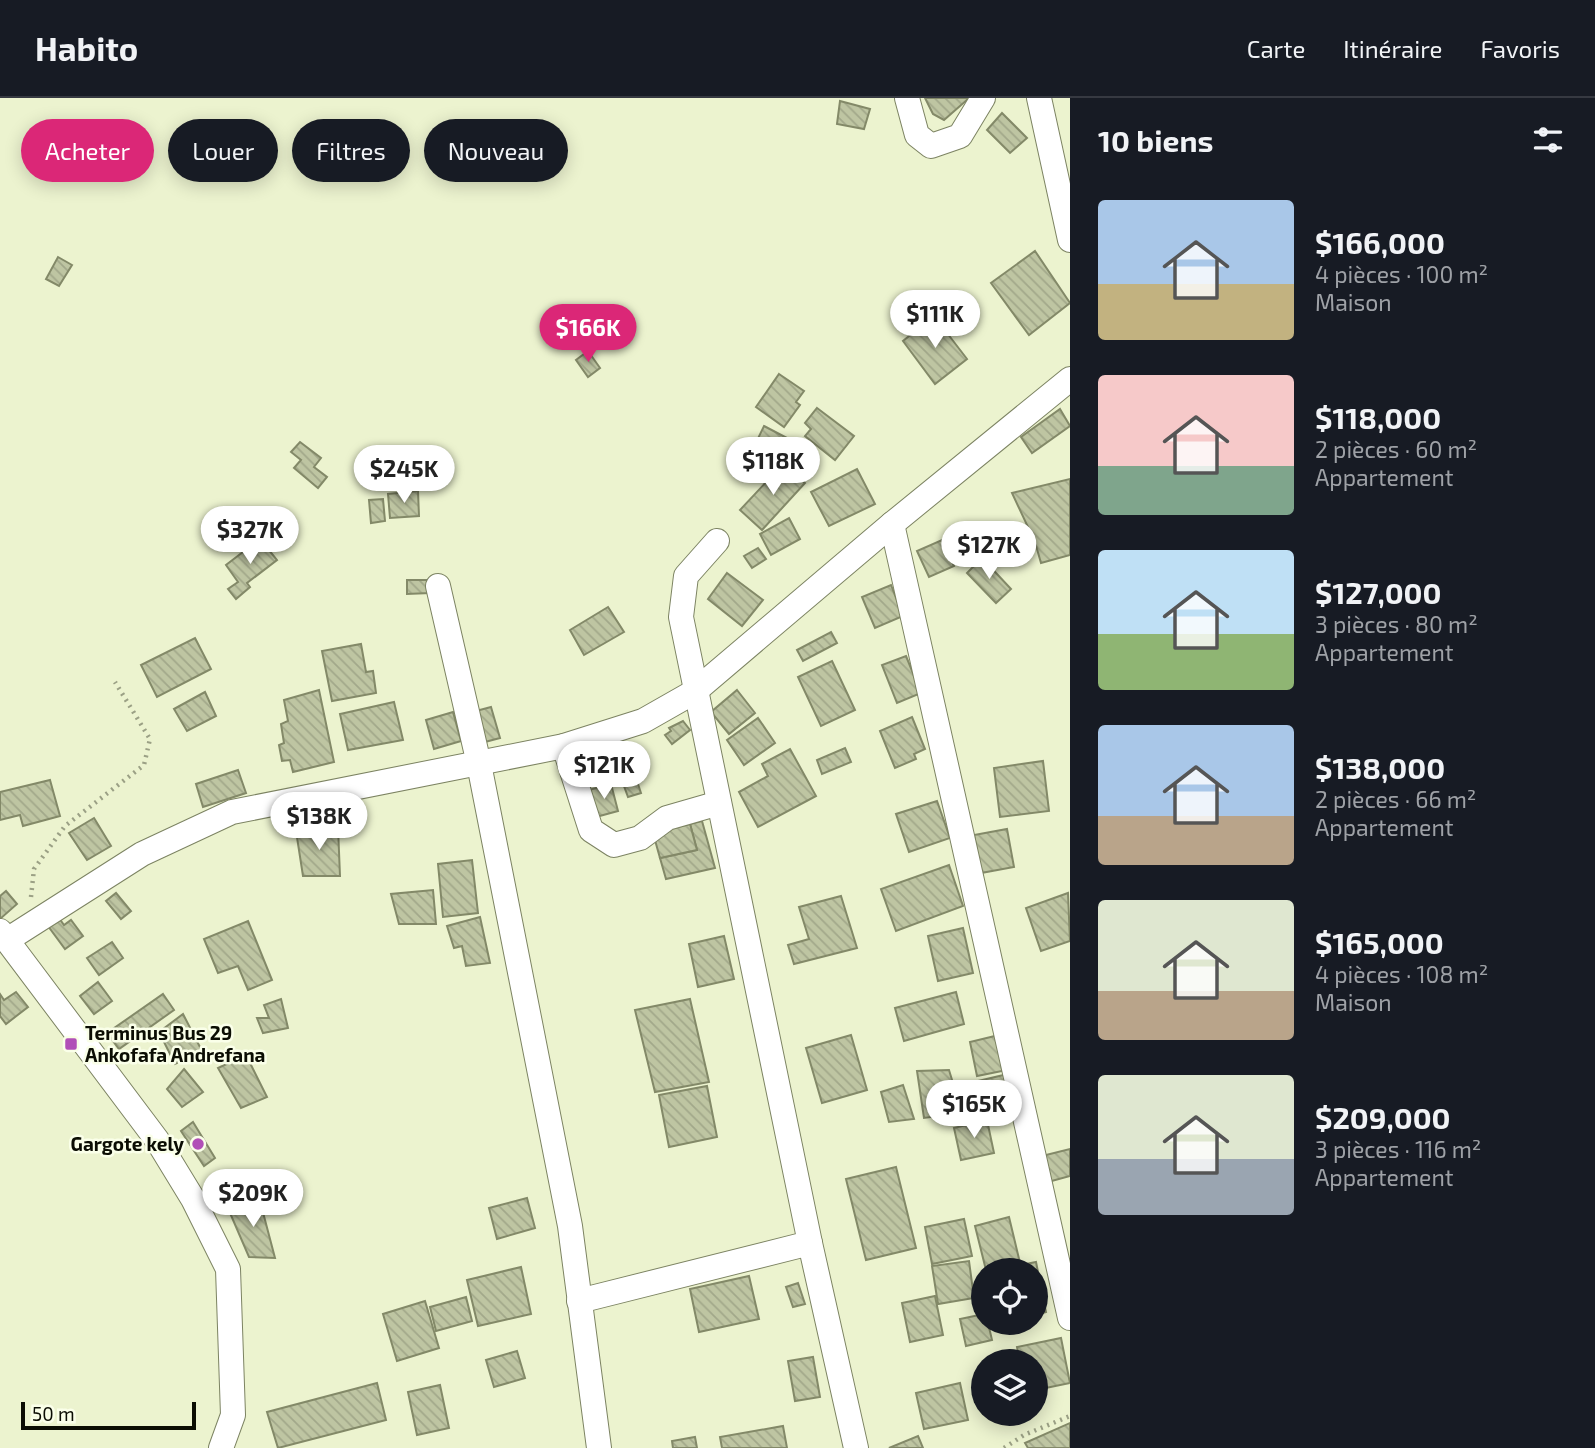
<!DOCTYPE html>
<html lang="fr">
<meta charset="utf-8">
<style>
:root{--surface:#171b24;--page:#242831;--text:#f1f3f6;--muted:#9ea1a6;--line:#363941;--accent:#db2777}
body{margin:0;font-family:"Exo 2",sans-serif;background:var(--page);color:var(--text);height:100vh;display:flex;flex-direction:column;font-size:26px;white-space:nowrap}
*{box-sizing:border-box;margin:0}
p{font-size:23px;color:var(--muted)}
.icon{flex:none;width:38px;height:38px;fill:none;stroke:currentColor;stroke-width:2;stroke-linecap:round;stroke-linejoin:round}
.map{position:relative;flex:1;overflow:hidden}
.drawer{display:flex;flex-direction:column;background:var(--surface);width:525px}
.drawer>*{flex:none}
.top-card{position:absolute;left:21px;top:21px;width:665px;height:63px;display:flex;gap:14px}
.controls{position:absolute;left:971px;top:1160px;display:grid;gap:14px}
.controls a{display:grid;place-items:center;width:77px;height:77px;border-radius:50%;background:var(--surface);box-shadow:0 4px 18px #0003;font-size:35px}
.scale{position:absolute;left:21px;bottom:18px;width:175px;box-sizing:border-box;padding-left:7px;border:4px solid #0b0d03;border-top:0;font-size:19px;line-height:24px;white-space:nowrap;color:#0b0d03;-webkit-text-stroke:5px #faffe9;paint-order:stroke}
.price{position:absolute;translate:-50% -60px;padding:0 16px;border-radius:24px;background:#fff;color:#222;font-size:23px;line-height:46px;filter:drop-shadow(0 2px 4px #0008)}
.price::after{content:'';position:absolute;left:50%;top:42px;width:21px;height:16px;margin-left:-10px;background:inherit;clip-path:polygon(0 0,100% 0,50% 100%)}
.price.selected{background:var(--accent);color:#fff}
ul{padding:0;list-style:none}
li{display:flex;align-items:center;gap:21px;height:175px;padding:0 28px}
li span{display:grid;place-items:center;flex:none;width:196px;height:140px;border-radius:7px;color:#555}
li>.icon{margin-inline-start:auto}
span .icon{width:84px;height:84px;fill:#fffc;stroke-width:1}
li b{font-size:30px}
h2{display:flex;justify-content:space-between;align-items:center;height:84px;padding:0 28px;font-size:30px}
.chip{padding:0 24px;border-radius:32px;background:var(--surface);box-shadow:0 4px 18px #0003;font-size:24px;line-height:63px}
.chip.selected{background:var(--accent);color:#fff}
header{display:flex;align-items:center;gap:42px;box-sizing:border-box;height:98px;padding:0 35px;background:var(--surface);border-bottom:2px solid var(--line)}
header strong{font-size:33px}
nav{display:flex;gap:38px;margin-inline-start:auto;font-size:24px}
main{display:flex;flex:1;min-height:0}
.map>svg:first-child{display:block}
.building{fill:url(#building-back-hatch);stroke:#838968;stroke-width:2}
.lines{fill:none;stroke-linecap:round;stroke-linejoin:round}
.minor-casing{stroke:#7c8362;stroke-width:26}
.path{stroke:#9ba085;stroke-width:4.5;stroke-dasharray:2 5;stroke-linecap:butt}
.minor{stroke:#fff;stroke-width:24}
.poi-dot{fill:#b14fb7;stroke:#faffe9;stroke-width:2.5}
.labels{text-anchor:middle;stroke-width:5;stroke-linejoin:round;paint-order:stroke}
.poi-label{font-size:19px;font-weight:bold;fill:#0b0d03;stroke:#faffe9;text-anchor:start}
</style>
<header>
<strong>Habito</strong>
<nav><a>Carte</a><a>Itinéraire</a><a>Favoris</a></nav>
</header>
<main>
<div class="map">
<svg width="1070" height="1350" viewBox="0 0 1070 1350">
<defs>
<pattern id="building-back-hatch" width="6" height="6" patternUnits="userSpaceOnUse" patternTransform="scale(1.75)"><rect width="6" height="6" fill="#bec5a2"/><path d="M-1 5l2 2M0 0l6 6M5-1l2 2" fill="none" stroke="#a2a88a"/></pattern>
</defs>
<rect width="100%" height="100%" fill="#ecf3cf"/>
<g class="building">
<polygon points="925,0 967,0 968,1 944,22 933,16"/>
<polygon points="840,3 870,11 864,31 837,26"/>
<polygon points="1002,15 1027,40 1010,55 987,32"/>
<polygon points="1035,153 1070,205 1029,237 991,185"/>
<polygon points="58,159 72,167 59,188 46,181"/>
<polygon points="934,218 967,261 935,286 903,243"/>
<polygon points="588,253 600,270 588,279 576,262"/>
<polygon points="779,276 804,293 796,304 800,307 784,329 756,309"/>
<polygon points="817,310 854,338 835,362 805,338 811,331 805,325"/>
<polygon points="1060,311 1070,328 1032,355 1021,339"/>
<polygon points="764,328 787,340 772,371 749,359"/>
<polygon points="300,344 321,360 314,369 327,379 318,390 294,370 301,362 291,354"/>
<polygon points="784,365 805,385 762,432 740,412"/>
<polygon points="857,371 875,406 829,428 811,394"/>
<polygon points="1070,381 1070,457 1041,465 1035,444 1012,395"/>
<polygon points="418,393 419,418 390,420 388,396"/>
<polygon points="383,401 385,423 371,425 369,402"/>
<polygon points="789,420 800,441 771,457 760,436"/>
<polygon points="260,441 277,462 247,485 250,489 236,501 228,491 238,484 226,467"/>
<polygon points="942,442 954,468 929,479 917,453"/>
<polygon points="758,450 766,461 752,470 744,458"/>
<polygon points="982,460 1011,491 996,505 967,475"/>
<polygon points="727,475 763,502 742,528 708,501"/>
<polygon points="407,482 430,482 430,495 407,496"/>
<polygon points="891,487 903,518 875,530 862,499"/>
<polygon points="608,509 624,534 584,557 570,532"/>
<polygon points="831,534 837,545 803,563 797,552"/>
<polygon points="195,540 211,571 157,599 141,567"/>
<polygon points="361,546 366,574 373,573 376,595 332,603 322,553"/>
<polygon points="906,558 921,595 897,605 882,567"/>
<polygon points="832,563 855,612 821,628 798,579"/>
<polygon points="319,592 334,664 293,674 290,662 282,663 279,647 284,645 281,626 288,623 284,602"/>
<polygon points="737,592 755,615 729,636 711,614"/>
<polygon points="205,594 216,618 187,633 174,611"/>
<polygon points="394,604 403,642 348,652 340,616"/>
<polygon points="491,609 500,640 485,644 476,613"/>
<polygon points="453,614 461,643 434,651 426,622"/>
<polygon points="912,619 925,651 914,656 916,661 895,670 880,633"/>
<polygon points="758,620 775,645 744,667 727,642"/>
<polygon points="683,623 690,632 672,646 665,637 671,633 669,630"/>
<polygon points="845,650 851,664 822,676 817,662"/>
<polygon points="790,651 816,698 758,729 739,694 768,678 762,666"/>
<polygon points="1043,663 1049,713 1000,719 994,670"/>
<polygon points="238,672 246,695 203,709 196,686"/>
<polygon points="50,682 60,718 23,728 20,717 0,722 0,694"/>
<polygon points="637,683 641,695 628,699 624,688"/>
<polygon points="611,686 618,713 596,719 589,692"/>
<polygon points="937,703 950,740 909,754 896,716"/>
<polygon points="94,720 111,748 87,762 69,735"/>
<polygon points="702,723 715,770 666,781 660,760 697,752 690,726"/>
<polygon points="690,726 697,752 660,760 653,735"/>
<polygon points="338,729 340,778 303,778 296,733"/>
<polygon points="1007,731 1014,769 981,775 974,737"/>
<polygon points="472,762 478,815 443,819 438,766"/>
<polygon points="949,767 963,808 896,833 881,791"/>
<polygon points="433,792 436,826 399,826 391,796"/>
<polygon points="6,793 17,806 0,821 0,798"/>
<polygon points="116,795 131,813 121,821 106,803"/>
<polygon points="1068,795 1070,843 1041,853 1026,810"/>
<polygon points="841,798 857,850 794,866 788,847 809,841 799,809"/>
<polygon points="480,819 490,865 466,868 462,848 454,850 447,828"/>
<polygon points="59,820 64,827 71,822 83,838 65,851 48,828"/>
<polygon points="248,823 272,882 248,892 238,868 218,875 204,841"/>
<polygon points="963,830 973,875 938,883 928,838"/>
<polygon points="724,838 734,881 698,889 689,846"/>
<polygon points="112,844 123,860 99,877 87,860"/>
<polygon points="98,884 112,903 94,916 80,898"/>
<polygon points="16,894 28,909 6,926 0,918 0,896 4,902"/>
<polygon points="956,894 964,926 904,943 895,910"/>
<polygon points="163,896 174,912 119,951 107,935"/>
<polygon points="281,901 288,930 263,935 257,920 269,920 264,907"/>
<polygon points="690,901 709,984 655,994 635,912"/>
<polygon points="183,916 202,953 175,966 159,934"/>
<polygon points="851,937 867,992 822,1005 806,950"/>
<polygon points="999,937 1007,972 977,978 970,944"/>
<polygon points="246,957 267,999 241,1010 218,970"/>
<polygon points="184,971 203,994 182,1009 167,991"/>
<polygon points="949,972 962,1015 924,1020 917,973"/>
<polygon points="1012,975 1019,1010 985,1017 978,983"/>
<polygon points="903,987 914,1021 889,1024 881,994"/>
<polygon points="707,988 717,1039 669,1049 659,997"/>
<polygon points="987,1022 994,1055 961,1062 954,1030"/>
<polygon points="193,1024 215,1060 204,1068 181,1033"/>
<polygon points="1070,1051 1070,1078 1048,1084 1042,1058"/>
<polygon points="896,1069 916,1150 866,1162 846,1081"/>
<polygon points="527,1100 535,1130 497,1141 489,1110"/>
<polygon points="260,1103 275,1160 249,1159 227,1108"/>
<polygon points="1009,1119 1020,1165 986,1172 975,1128"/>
<polygon points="964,1121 972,1158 932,1166 925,1129"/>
<polygon points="969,1163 974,1200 938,1206 932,1168"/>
<polygon points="1036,1164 1046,1214 1036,1217 1036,1172 997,1172"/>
<polygon points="521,1169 531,1216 478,1228 467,1182"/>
<polygon points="749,1178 759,1221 699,1234 690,1191"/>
<polygon points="798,1185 805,1206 793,1209 786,1189"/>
<polygon points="935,1198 943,1237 910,1244 902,1205"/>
<polygon points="466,1199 472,1223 436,1233 430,1209"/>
<polygon points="425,1203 439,1250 397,1263 383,1216"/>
<polygon points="984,1216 984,1225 988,1225 992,1242 966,1248 960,1221"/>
<polygon points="1061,1240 1070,1285 1036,1292 1036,1264 1020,1264 1017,1249"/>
<polygon points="517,1253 525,1280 494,1289 486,1262"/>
<polygon points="813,1259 820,1299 795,1303 788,1263"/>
<polygon points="377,1285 386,1322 278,1350 267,1314"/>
<polygon points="960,1285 968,1322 924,1331 916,1295"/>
<polygon points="440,1287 449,1330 417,1337 408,1294"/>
<polygon points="1070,1325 1070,1350 1028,1350 1025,1345"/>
<polygon points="783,1328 787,1350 722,1350 720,1339"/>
<polygon points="918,1338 923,1350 889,1350"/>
<polygon points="695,1339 697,1350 673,1350 672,1343"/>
</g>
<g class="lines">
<g class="minor-casing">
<g id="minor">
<polyline points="907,0 917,37 931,48 960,38 983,0"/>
<polyline points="1039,0 1070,142"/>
<polyline points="892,426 1070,1220"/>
<polyline points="717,443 686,478 681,519 810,1145 856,1350"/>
<polyline points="438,488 479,666 570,1128 599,1350"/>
<polyline points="564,648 591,732 614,747 640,740 667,720 719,705"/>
<polyline points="0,833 157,1042 193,1101 228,1171 233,1317 221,1350"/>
<polyline points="7,842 142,756 232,714 564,648 643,623 694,594 892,426 1070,281"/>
<polyline points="579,1203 810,1145"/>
</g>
</g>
<g class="path">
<polyline points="31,799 34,771 65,728 144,667 150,641 115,584"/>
<polyline points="1004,1350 1024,1337 1070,1318"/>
</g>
<use href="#minor" class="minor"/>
</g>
<g class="poi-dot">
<rect x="64" y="939" width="14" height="14" rx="3.5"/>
<circle cx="198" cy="1046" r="7"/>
</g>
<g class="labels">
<g class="poi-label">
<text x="85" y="942">Terminus Bus 29<tspan x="85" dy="22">Ankofafa Andrefana</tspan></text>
<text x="184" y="1053" text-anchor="end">Gargote kely</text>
</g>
</g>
</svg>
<div class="controls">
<a><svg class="icon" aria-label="locate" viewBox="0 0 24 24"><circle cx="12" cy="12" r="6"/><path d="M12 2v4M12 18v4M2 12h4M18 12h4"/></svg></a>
<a><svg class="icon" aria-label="layers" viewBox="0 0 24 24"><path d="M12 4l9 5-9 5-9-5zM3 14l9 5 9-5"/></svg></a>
</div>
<div class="scale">50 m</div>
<b class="price" style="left:935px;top:252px">$111K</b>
<b class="price selected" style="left:588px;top:266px">$166K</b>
<b class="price" style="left:773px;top:399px">$118K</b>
<b class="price" style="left:404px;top:407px">$245K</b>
<b class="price" style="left:250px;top:468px">$327K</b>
<b class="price" style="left:989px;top:483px">$127K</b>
<b class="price" style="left:604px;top:703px">$121K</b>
<b class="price" style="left:319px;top:754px">$138K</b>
<b class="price" style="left:974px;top:1042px">$165K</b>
<b class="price" style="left:253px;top:1131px">$209K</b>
<div class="top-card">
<a class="chip selected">Acheter</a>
<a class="chip">Louer</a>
<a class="chip">Filtres</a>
<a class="chip">Nouveau</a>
</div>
</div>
<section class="drawer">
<h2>10 biens<svg class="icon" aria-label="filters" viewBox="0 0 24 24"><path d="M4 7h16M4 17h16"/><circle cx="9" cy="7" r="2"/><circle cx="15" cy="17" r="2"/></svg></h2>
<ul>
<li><span style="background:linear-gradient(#a9c7e8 60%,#c2b280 0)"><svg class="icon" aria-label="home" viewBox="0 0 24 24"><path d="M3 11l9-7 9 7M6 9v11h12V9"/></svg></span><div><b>$166,000</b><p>4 pièces · 100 m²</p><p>Maison</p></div></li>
<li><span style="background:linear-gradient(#f6c9c9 65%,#7fa58c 0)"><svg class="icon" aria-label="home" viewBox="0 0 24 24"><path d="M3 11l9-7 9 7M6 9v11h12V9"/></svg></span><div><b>$118,000</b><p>2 pièces · 60 m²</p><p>Appartement</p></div></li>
<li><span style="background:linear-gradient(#bfe0f5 60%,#8fb573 0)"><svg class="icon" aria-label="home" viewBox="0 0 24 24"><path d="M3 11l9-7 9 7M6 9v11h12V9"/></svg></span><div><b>$127,000</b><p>3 pièces · 80 m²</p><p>Appartement</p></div></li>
<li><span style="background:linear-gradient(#a9c7e8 65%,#b9a48a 0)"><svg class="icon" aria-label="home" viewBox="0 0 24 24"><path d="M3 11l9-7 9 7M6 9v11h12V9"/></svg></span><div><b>$138,000</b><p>2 pièces · 66 m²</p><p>Appartement</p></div></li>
<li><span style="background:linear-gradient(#dfe7d0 65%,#b9a48a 0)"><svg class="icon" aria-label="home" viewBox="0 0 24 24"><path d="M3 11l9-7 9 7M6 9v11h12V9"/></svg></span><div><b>$165,000</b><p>4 pièces · 108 m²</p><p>Maison</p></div></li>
<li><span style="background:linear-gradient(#dfe7d0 60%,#9aa5b1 0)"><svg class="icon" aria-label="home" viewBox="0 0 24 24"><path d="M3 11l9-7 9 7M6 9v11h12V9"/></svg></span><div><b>$209,000</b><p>3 pièces · 116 m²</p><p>Appartement</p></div></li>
</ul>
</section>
</main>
